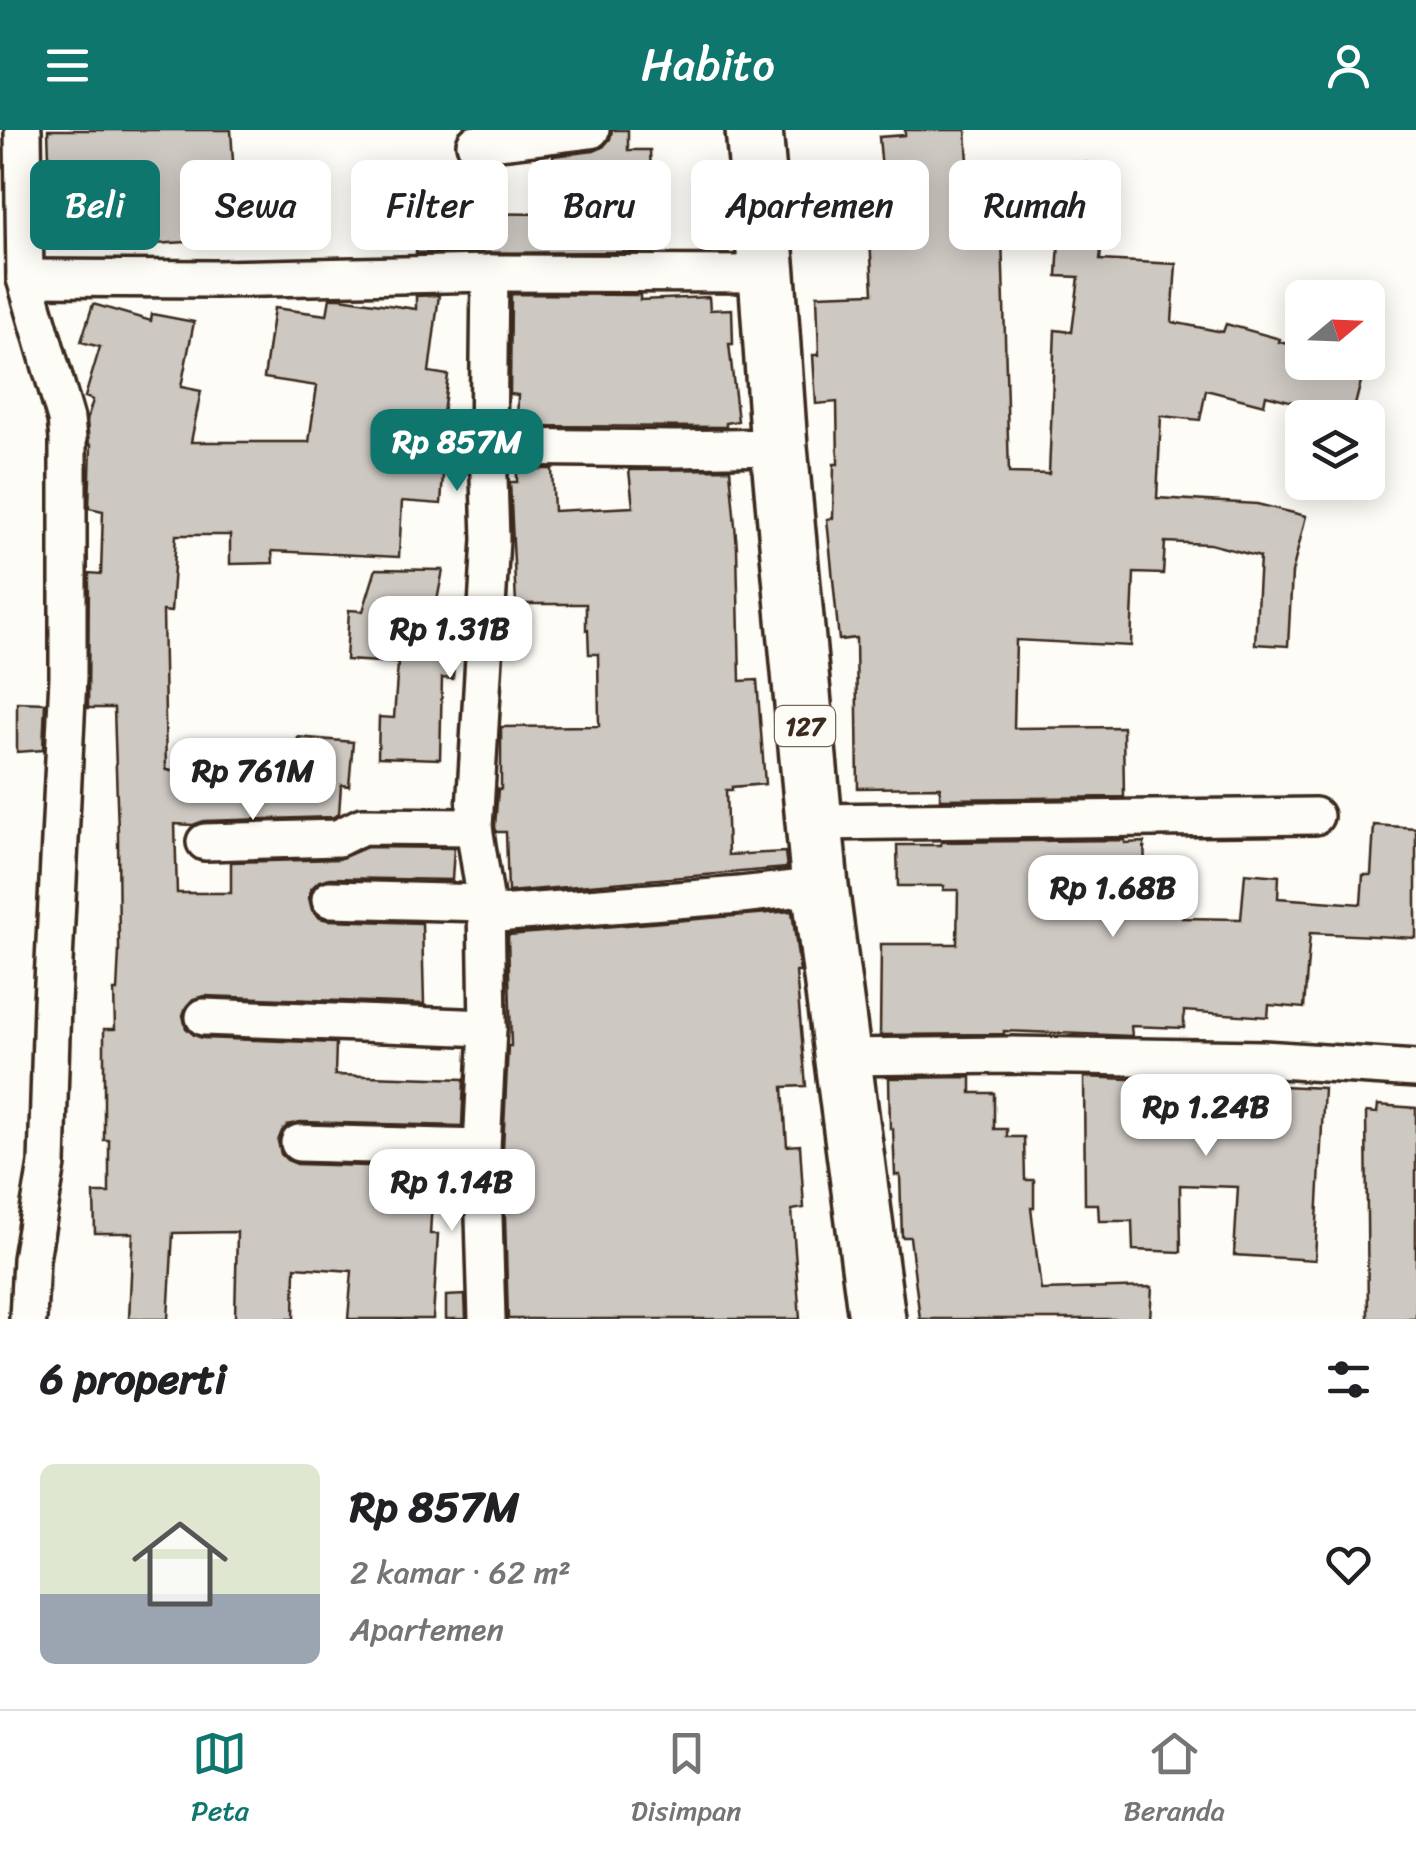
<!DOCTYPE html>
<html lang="id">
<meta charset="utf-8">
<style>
:root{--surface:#fff;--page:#f2f2f2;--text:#202124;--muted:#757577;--line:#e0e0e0;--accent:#0f766e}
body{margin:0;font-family:Sriracha,sans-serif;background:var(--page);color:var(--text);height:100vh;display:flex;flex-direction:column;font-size:38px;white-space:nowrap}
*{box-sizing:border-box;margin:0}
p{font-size:32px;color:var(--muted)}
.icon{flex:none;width:55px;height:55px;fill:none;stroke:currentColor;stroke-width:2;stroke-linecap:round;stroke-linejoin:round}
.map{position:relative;height:1189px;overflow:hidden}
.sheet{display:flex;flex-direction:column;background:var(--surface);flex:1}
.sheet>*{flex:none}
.banner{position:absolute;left:30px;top:30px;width:1358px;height:90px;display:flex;gap:20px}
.needle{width:65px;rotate:71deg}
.tools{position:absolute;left:1285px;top:150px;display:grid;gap:20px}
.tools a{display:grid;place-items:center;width:100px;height:100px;border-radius:15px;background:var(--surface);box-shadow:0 5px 25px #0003;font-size:50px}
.price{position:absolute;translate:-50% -85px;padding:0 22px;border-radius:20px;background:#fff;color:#222;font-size:32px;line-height:65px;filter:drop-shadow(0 2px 5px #0008)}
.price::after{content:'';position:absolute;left:50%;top:60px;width:30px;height:22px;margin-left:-15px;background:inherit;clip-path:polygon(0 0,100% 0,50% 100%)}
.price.on{background:var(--accent);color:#fff}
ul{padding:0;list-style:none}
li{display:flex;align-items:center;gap:30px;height:250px;padding:0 40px}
li span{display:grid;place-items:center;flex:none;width:280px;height:200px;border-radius:15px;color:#555}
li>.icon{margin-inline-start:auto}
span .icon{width:120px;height:120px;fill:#fffc;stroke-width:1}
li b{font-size:42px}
h2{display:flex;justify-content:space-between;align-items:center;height:120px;padding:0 40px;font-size:42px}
.chip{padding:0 35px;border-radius:15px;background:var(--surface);box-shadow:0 5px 25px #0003;font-size:35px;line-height:90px}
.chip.on{background:var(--accent);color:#fff}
header{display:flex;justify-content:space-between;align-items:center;height:130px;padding:0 40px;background:var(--accent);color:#fff;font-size:45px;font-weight:600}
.dock{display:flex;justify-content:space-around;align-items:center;height:140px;border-top:2px solid var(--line);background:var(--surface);font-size:28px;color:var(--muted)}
.dock a{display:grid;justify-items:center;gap:5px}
.dock .on{color:var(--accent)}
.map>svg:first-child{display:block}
.building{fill:#cdc8c2;stroke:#3b2a1e;stroke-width:2.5;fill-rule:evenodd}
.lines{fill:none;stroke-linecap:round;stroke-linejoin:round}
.minor-casing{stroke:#3b2a1e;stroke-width:42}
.primary-casing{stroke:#3b2a1e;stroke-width:62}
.minor{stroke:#fdfcf7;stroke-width:35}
.primary{stroke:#fdfcf7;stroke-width:55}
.labels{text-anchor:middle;stroke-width:9;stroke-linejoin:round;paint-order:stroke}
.shield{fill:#fdfcf7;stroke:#75695f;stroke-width:2.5}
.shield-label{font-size:25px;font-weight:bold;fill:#3b2a1e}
</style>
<header><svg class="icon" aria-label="menu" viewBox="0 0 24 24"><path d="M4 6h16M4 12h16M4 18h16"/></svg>Habito<svg class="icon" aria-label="person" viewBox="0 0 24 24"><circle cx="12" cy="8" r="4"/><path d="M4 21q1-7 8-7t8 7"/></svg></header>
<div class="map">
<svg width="1416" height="1189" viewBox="0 0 1416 1189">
<rect width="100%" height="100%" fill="#fdfcf7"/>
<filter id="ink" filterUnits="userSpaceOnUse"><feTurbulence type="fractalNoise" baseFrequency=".01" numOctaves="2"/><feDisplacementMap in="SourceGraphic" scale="20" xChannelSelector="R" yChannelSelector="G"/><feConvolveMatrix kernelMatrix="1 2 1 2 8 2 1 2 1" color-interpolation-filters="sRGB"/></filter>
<g filter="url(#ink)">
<g class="building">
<polygon points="48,0 231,0 238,109 119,116 119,111 46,112 45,55 50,55"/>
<polygon points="612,0 628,0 628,20 650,20 652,74 638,75 639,122 416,123 417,83 553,84 553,26 594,21 603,17 610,9"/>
<path d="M905 0H966L969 48 1023 45 1024 37 1075 41 1076 32 1109 35 1100 130 1176 134 1172 192 1223 202 1226 194 1280 209 1279 212 1302 217V232H1366L1352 287 1266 265 1264 275 1206 260 1200 290 1161 286 1157 368 1257 374 1306 386 1292 443 1288 516 1255 514 1260 427 1210 414 1165 412 1163 444 1134 443 1131 516 1016 510 1014 598 1123 597 1124 667 940 669V657L858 658 856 508 839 510 827 389 833 388 834 334H838L837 272 816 274 813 225H819L817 165 873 163 869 89H867L865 62 884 61 879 7 905 5ZM1002 106 1059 111 1057 146 1079 147 1072 202 1055 200 1049 344 1009 343Z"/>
<polygon points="511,164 640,165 640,170 709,167 710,180 732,179 733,214 729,214 738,291 726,293 726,297 517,296 518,265 510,264"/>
<polygon points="439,165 429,242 448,245 437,330 444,330 441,374 402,371 399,427 272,421 273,433 230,434 230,405 176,405 171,482 163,481 166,640 295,649 298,607 353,612 349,656 341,655 339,684 333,687 204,691 193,695 175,694 177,763 231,763 231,732 339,729 367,717 454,718 452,750 330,748 319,751 311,759 309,768 312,780 320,788 328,790 422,793 424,874 205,866 193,869 186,877 183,885 186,898 194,905 202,908 336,913 335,945 464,949 462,996 300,992 288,995 282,1001 278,1011 281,1024 287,1030 297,1034 400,1037 398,1069 432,1071 430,1104 438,1104 433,1189 348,1189 352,1141 295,1137 294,1189 235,1188 237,1102 173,1103 168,1189 129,1189 133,1103 95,1103 94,1063 109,1063 109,1010 104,1010 104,899 115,899 114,861 117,861 119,821 118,702 114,578 88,578 89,443 101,444 103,381 89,378 91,315 89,315 87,290 93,270 85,267 100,217 81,212 93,174 151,191 152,184 194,192 181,257 201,261 191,312 309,312 317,256 264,248 274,178 327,185 330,168 340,168 416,179 416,166"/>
<polygon points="517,339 552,339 554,381 633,377 629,340 730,339 737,418 740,551 757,550 765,654 732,657 732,660 726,660 728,725 785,722 787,738 508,762 506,702 496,702 495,696 498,659 501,659 501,597 599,596 598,524 589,524 588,500 586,500 586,474 516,474 510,352 517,352"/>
<polygon points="376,439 443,440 434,486 457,487 453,549 442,548 440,629 378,627 379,587 394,588 398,533 346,530 349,480 363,481"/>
<polygon points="17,572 45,573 43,620 17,622"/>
<polygon points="1374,695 1416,698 1416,808 1310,803 1304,878 1269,875 1268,887 1184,881 1184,898 1131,896 1132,906 1004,901 1004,904 880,905 881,814 957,814 958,760 943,760 944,756 898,756 897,715 941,715 941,712 1125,710 1125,713 1144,712 1145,735 1176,736 1176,778 1183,778 1182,788 1241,789 1245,743 1279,746 1278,768 1361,774 1363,745 1371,745"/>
<polygon points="792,781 800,842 796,842 806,956 783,957 787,1016 800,1015 804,1078 792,1080 800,1189 508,1189 503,1018 508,916 511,916 508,805"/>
<polygon points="971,947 971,963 994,963 994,999 1007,999 1007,1007 1024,1007 1025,1050 1034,1050 1034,1078 1031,1078 1041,1160 1152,1157 1150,1189 920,1189 910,1107 902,1107 900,1045 895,1045 893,999 890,999 889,948"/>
<polygon points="1084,947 1324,958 1315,1130 1234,1125 1238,1057 1180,1055 1181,1122 1133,1120 1132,1091 1099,1091 1098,1074 1085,1074"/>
<polygon points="1378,975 1416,978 1416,1189 1368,1189 1366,982 1377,983"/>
<polygon points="465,1165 466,1189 446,1189 446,1166"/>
</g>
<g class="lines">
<g class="minor-casing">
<g id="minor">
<polyline points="23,0 25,148 66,289 68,309 68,547 52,873 47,1034 31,1129 28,1189"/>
<polyline points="475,14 591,0"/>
<polyline points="25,148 216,149 490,143 767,144"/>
<polyline points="488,317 676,319 779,317"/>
<polyline points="814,692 1315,686"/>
<polyline points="205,712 338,708 362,696 474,697"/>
<polyline points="330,769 486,773"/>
<polyline points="485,785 740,765 820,756"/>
<polyline points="204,887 488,898"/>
<polyline points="842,927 1011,925 1263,929 1416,939"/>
<polyline points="299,1013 482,1018"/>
<polyline points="487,1189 482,1018 488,898 486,773 474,697 491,409 488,317 490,143"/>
</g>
</g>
<g class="primary-casing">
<polyline id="primary" points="754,0 767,144 779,317 820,756 877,1189"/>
</g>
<use href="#minor" class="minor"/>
<use href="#primary" class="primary"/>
</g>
</g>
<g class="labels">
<rect class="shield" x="775" y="576" width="60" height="40" rx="8"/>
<g class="shield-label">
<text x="805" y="605">127</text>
</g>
</g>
</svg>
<div class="tools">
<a><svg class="needle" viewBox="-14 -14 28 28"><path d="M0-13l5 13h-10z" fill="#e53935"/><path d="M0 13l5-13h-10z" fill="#757577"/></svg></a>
<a><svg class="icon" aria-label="layers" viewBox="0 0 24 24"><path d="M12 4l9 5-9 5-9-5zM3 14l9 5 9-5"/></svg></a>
</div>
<b class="price on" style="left:457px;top:364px">Rp 857M</b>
<b class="price" style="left:450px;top:551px">Rp 1.31B</b>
<b class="price" style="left:253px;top:693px">Rp 761M</b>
<b class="price" style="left:1113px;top:810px">Rp 1.68B</b>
<b class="price" style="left:1206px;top:1029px">Rp 1.24B</b>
<b class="price" style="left:452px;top:1104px">Rp 1.14B</b>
<div class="banner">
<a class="chip on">Beli</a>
<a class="chip">Sewa</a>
<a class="chip">Filter</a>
<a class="chip">Baru</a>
<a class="chip">Apartemen</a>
<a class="chip">Rumah</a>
</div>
</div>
<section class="sheet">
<h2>6 properti<svg class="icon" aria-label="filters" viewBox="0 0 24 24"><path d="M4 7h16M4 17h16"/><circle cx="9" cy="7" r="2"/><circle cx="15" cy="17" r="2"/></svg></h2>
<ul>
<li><span style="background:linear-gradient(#dfe7d0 65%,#9aa5b1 0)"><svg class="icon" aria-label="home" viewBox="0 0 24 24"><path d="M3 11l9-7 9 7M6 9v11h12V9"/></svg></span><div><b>Rp 857M</b><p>2 kamar · 62 m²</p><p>Apartemen</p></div><svg class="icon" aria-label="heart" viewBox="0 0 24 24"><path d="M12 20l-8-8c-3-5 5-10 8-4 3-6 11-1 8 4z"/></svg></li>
</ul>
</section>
<nav class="dock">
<a class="on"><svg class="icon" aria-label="map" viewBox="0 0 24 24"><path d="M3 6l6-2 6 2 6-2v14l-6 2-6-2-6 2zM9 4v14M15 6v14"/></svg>Peta</a>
<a><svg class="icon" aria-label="saved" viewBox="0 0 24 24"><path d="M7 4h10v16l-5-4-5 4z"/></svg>Disimpan</a>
<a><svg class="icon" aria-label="home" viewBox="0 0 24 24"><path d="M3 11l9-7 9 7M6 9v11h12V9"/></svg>Beranda</a>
</nav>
